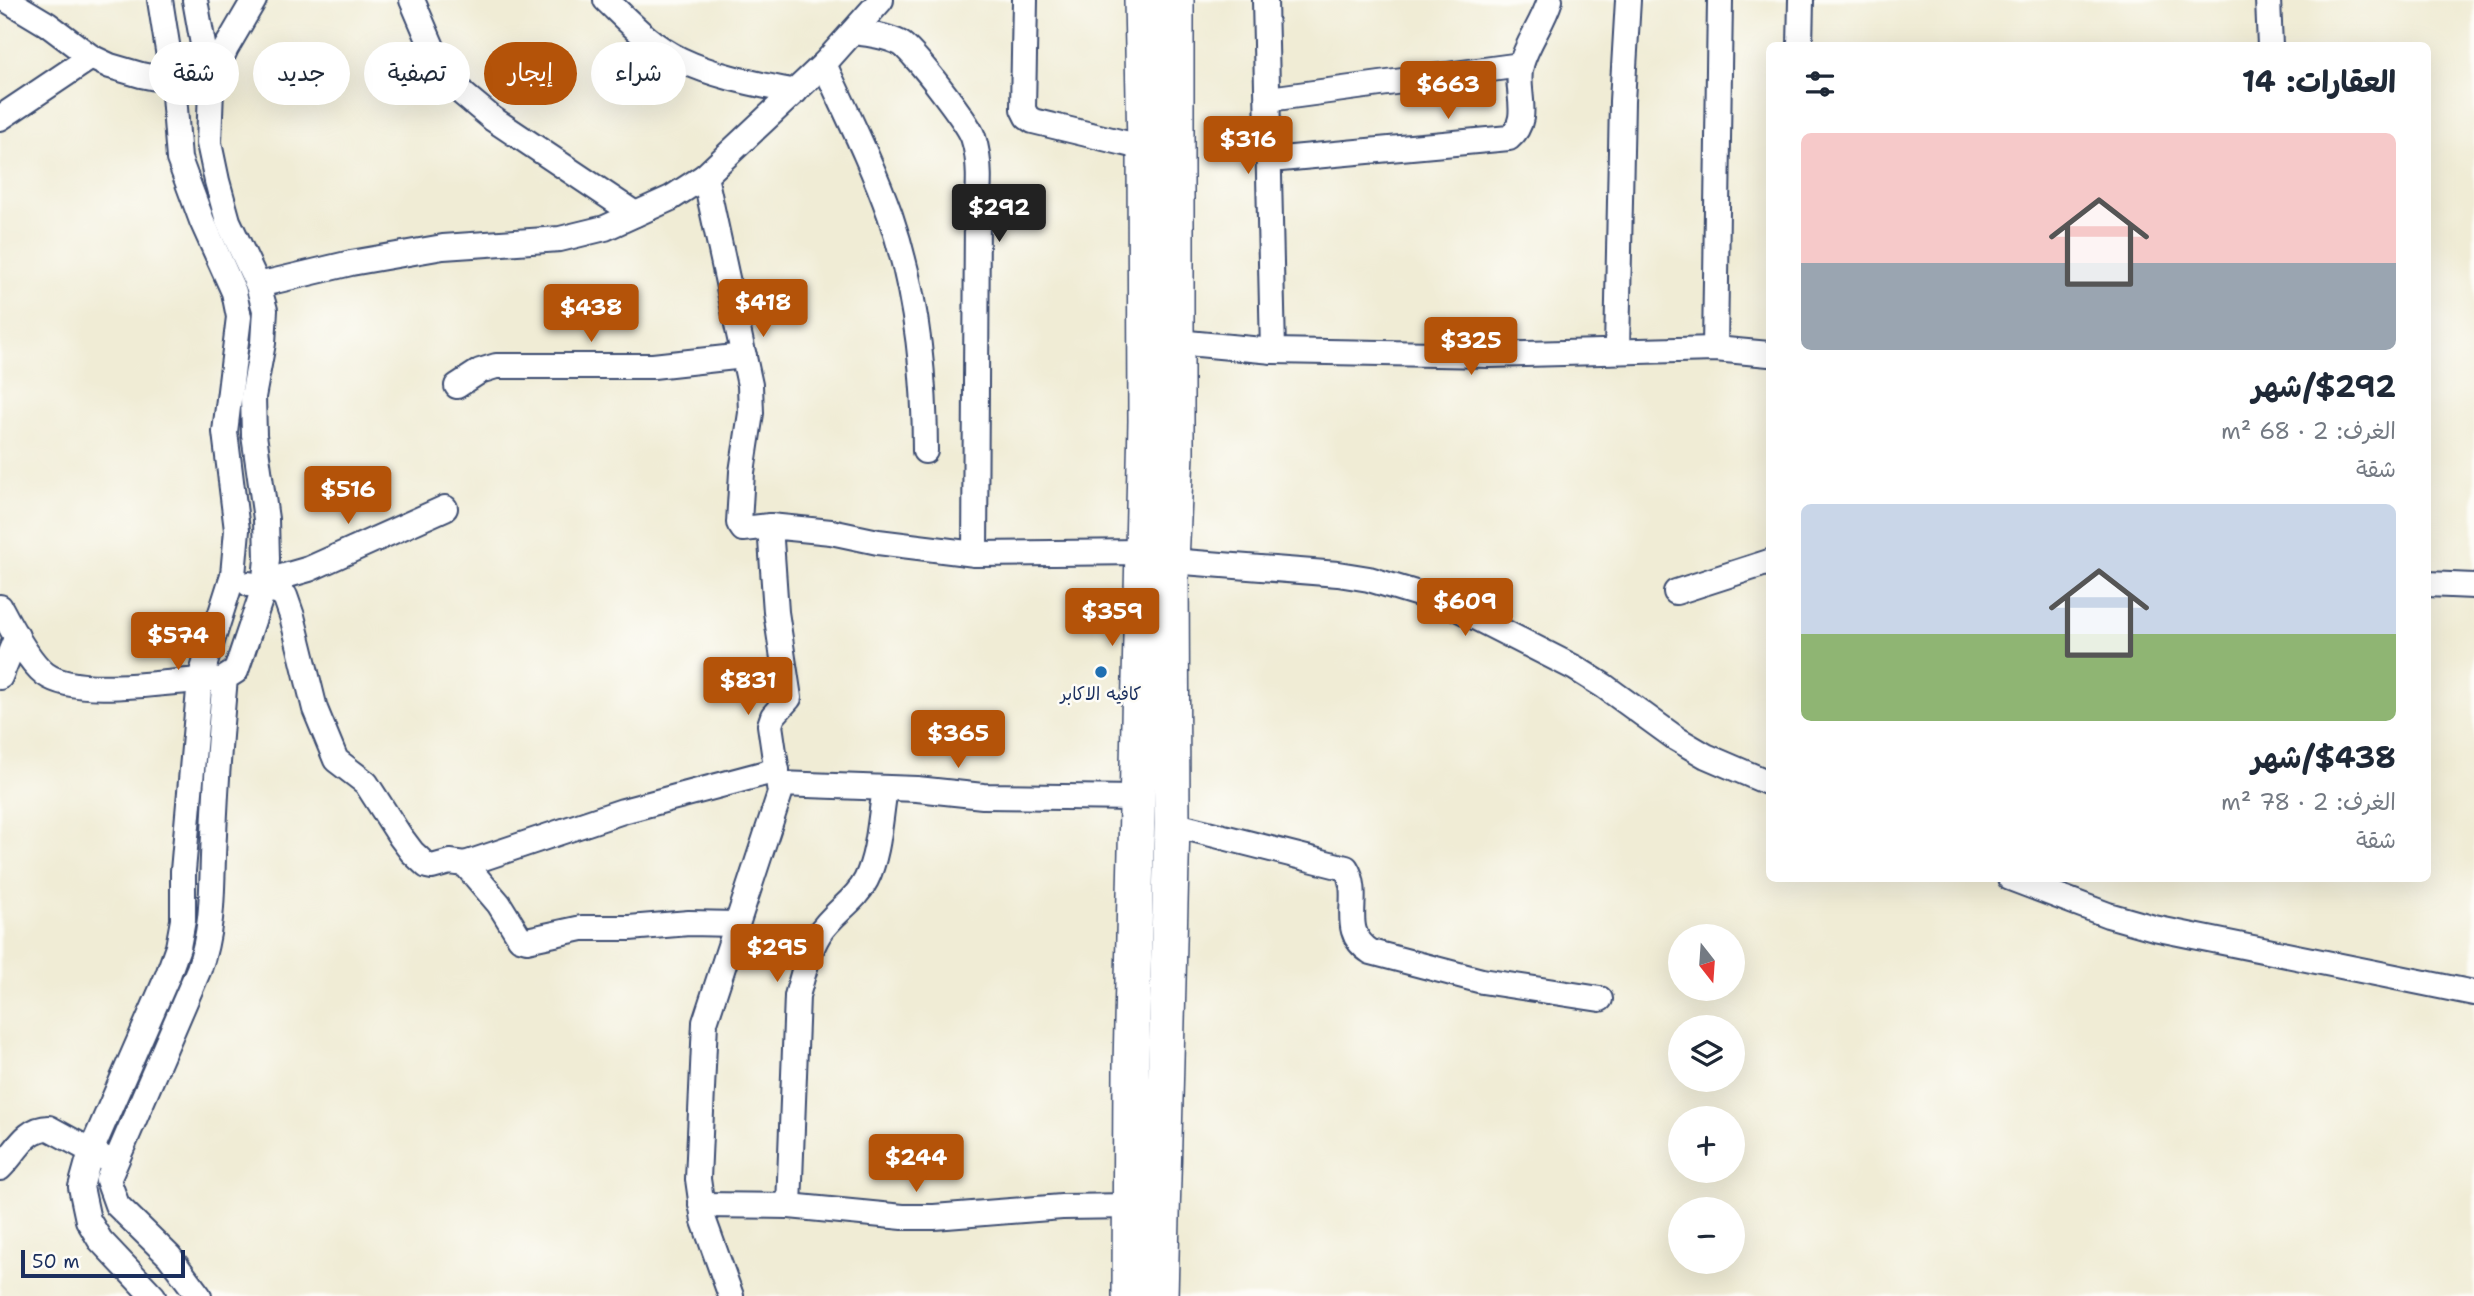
<!DOCTYPE html>
<html lang="ar">
<meta charset="utf-8">
<style>
:root{--surface:#fff;--page:#f6f6f7;--text:#1f2937;--muted:#747a83;--accent:#b45309}
body{margin:0;font-family:"Shantell Sans","Playpen Sans Arabic",sans-serif;background:var(--page);color:var(--text);direction:rtl;height:100vh;display:flex;flex-direction:column;font-size:26px;white-space:nowrap}
*{box-sizing:border-box;margin:0}
p{font-size:23px;color:var(--muted)}
.icon{flex:none;width:38px;height:38px;fill:none;stroke:currentColor;stroke-width:2;stroke-linecap:round;stroke-linejoin:round}
.map{position:relative;flex:1;overflow:hidden;direction:ltr}
.sheet{position:absolute;left:1766px;top:42px;width:665px;height:840px;display:flex;flex-direction:column;background:var(--surface);border-radius:10px;box-shadow:0 7px 28px #0002;direction:rtl}
.sheet>*{flex:none}
.top-card{position:absolute;left:21px;top:42px;width:665px;height:63px;direction:rtl;display:flex;gap:14px}
.needle{width:46px;rotate:163deg}
.buttons{position:absolute;left:1668px;top:924px;display:grid;gap:14px}
.buttons a{display:grid;place-items:center;width:77px;height:77px;border-radius:50%;background:var(--surface);box-shadow:0 7px 28px #0002;font-size:35px}
.scale{position:absolute;left:21px;bottom:18px;width:164px;box-sizing:border-box;padding-left:7px;border:4px solid #1b2f5e;border-top:0;font-size:19px;line-height:24px;white-space:nowrap;color:#1b2f5e;-webkit-text-stroke:5px #fdfcf7;paint-order:stroke}
.price{position:absolute;translate:-50% -60px;padding:0 16px;border-radius:7px;background:var(--accent);color:#fff;font-size:23px;line-height:46px;filter:drop-shadow(0 2px 4px #0008)}
.price::after{content:'';position:absolute;left:50%;top:42px;width:21px;height:16px;margin-left:-10px;background:inherit;clip-path:polygon(0 0,100% 0,50% 100%)}
.price.active{background:#222;color:#fff}
ul{padding:0;list-style:none}
li{display:grid;align-content:center;gap:14px;height:371px;padding:0 35px}
li span{display:grid;place-items:center;height:217px;border-radius:10px;color:#555}
li>.icon{margin-inline-start:auto}
span .icon{width:126px;height:126px;fill:#fffc;stroke-width:1}
li b{font-size:30px}
h2{display:flex;justify-content:space-between;align-items:center;height:84px;padding:0 35px;font-size:30px}
.chip{padding:0 24px;border-radius:32px;background:var(--surface);box-shadow:0 7px 28px #0002;font-size:24px;line-height:63px}
.chip.active{background:var(--accent);color:#fff}
.map>svg:first-child{display:block}
.lines{fill:none;stroke-linecap:round;stroke-linejoin:round}
.street-casing{stroke:#3b4b70;stroke-width:28}
.secondary-casing{stroke:#3b4b70;stroke-width:38}
.street{stroke:#fff;stroke-width:24}
.secondary{stroke:#fff;stroke-width:35}
.poi-dot{fill:#1f6fb2;stroke:#fdfcf7;stroke-width:2.5}
.labels{text-anchor:middle;stroke-width:5;stroke-linejoin:round;paint-order:stroke}
.poi-label{font-size:18px;fill:#1b2f5e;stroke:#fdfcf7}
</style>
<div class="map">
<svg width="2474" height="1296" viewBox="0 0 2474 1296">
<rect width="100%" height="100%" fill="#fdfcf7"/>
<filter id="ink" filterUnits="userSpaceOnUse"><feTurbulence type="fractalNoise" baseFrequency=".0143" numOctaves="2"/><feDisplacementMap in="SourceGraphic" scale="14" xChannelSelector="R" yChannelSelector="G"/><feConvolveMatrix kernelMatrix="1 2 1 2 8 2 1 2 1" color-interpolation-filters="sRGB"/></filter>
<filter id="wash" filterUnits="userSpaceOnUse"><feTurbulence type="fractalNoise" baseFrequency=".00686" numOctaves="4" result="noise"/><feDisplacementMap in="SourceGraphic" scale="28" xChannelSelector="R" yChannelSelector="G"/><feGaussianBlur stdDeviation="1.57" result="paint"/><feColorMatrix in="noise" values="0 0 0 0 0 0 0 0 0 0 0 0 0 0 0 0 0 1.4 0 .05"/><feComposite in="paint" operator="in"/></filter>
<g filter="url(#wash)">
<rect width="100%" height="100%" fill="#f0ecd5"/>
</g>
<g filter="url(#ink)">
<g class="lines">
<g class="street-casing">
<g id="street">
<polyline points="7,0 47,24 91,57 110,66 141,75 211,89"/>
<path d="M195 0 211 89 209 143 217 181 228 221 258 285 265 310 263 343 253 397 254 435 266 519 267 559 264 588 236 671 225 678C220 731 216 783 214 835 211 882 215 923 199 969L108 1180 117 1205 169 1256 199 1296"/>
<polyline points="412,0 438,61 463,94 493,119 635,214"/>
<path d="M606 0C629 22 652 47 681 60 717 77 757 84 795 92"/>
<polyline points="1025,0 1023,109 1027,117 1033,121 1145,148"/>
<polyline points="1265,0 1273,351"/>
<polyline points="2268,0 2270,46"/>
<path d="M853 32C869 34 886 36 900 43 913 50 968 123 973 137 981 161 979 188 977 213L975 554"/>
<polyline points="1800,46 1801,0"/>
<path d="M824 64C847 114 872 164 890 215 916 291 925 371 925 451"/>
<polyline points="210,83 226,48 254,0"/>
<polyline points="1269,99 1521,65"/>
<polyline points="0,118 91,57"/>
<path d="M1270 160 1509 138C1533 118 1514 91 1521 65 1527 43 1543 23 1550 0"/>
<polyline points="705,176 750,385 751,413 742,472 739,523 743,529 770,526"/>
<polyline points="258,285 351,263 443,247 560,239 605,228 671,198 705,176 824,64 881,0"/>
<polyline points="1177,342 1273,351 1490,355 1715,349 1769,354"/>
<polyline points="1715,349 1720,0"/>
<polyline points="1617,351 1622,101 1628,0"/>
<polyline points="457,386 480,371 496,366 653,366 744,356"/>
<polyline points="264,582 309,569 445,508"/>
<polyline points="249,584 279,592 285,596 292,616 315,709 336,760 366,783 400,836 412,852 427,866 432,867 450,862 465,864 499,904 520,938 527,940 582,928 629,928 689,923 736,924"/>
<polyline points="2427,584 2474,586"/>
<polyline points="1676,592 1769,562"/>
<path d="M0 607C10 626 28 661 45 674 79 699 173 680 214 679"/>
<polyline points="0,677 17,636"/>
<polyline points="780,784 917,789 983,796 1136,798"/>
<path d="M1172 824 1346 868C1364 897 1336 930 1371 952L1482 981 1600 999"/>
<polyline points="465,864 623,811 777,770"/>
<polyline points="2010,878 2108,915 2154,928 2474,993"/>
<path d="M0 1168C16 1153 25 1128 49 1128L104 1158"/>
<polyline points="701,1205 789,1206 903,1217 934,1217 1062,1207 1132,1206"/>
<path d="M789 1206 797 996C803 975 808 952 819 934 832 913 855 902 866 880 879 854 880 818 885 789"/>
<polyline points="153,1296 100,1240 88,1220 81,1187 91,1151 168,975 178,947 183,920 183,871 200,679 233,575 237,530 225,432 239,317 234,292 202,221 179,159 173,82 160,0"/>
<polyline points="731,1296 704,1221 698,1179 705,1022 780,793 770,725 773,716 789,698 776,612 770,526 831,532 878,542 975,554 1142,552 1171,561 1338,574 1369,579 1445,602 1575,668 1604,686 1677,739 1706,756 1769,783"/>
</g>
</g>
<g class="secondary-casing">
<g id="secondary">
<polyline points="1130,1296 1131,1066 1146,421 1145,148 1142,0"/>
<polyline points="1160,1296 1172,824 1171,561 1176,454 1176,0"/>
</g>
</g>
<use href="#street" class="street"/>
<use href="#secondary" class="secondary"/>
</g>
</g>
<circle class="poi-dot" cx="1101" cy="672" r="7"/>
<g class="labels">
<g class="poi-label">
<text x="1101" y="700">كافيه الاكابر</text>
</g>
</g>
</svg>
<div class="buttons">
<a><svg class="needle" viewBox="-14 -14 28 28"><path d="M0-13l5 13h-10z" fill="#e53935"/><path d="M0 13l5-13h-10z" fill="#747a83"/></svg></a>
<a><svg class="icon" aria-label="layers" viewBox="0 0 24 24"><path d="M12 4l9 5-9 5-9-5zM3 14l9 5 9-5"/></svg></a>
<a>+</a>
<a>−</a>
</div>
<div class="scale">50 m</div>
<b class="price" style="left:1448px;top:121px">$663</b>
<b class="price" style="left:1248px;top:176px">$316</b>
<b class="price active" style="left:999px;top:244px">$292</b>
<b class="price" style="left:763px;top:339px">$418</b>
<b class="price" style="left:591px;top:344px">$438</b>
<b class="price" style="left:1471px;top:377px">$325</b>
<b class="price" style="left:348px;top:526px">$516</b>
<b class="price" style="left:1465px;top:638px">$609</b>
<b class="price" style="left:1112px;top:648px">$359</b>
<b class="price" style="left:178px;top:672px">$574</b>
<b class="price" style="left:748px;top:717px">$831</b>
<b class="price" style="left:958px;top:770px">$365</b>
<b class="price" style="left:777px;top:984px">$295</b>
<b class="price" style="left:916px;top:1194px">$244</b>
<div class="top-card">
<a class="chip">شراء</a>
<a class="chip active">إيجار</a>
<a class="chip">تصفية</a>
<a class="chip">جديد</a>
<a class="chip">شقة</a>
</div>
<section class="sheet">
<h2>العقارات: 14<svg class="icon" aria-label="filters" viewBox="0 0 24 24"><path d="M4 7h16M4 17h16"/><circle cx="9" cy="7" r="2"/><circle cx="15" cy="17" r="2"/></svg></h2>
<ul>
<li><span style="background:linear-gradient(#f6c9c9 60%,#9aa5b1 0)"><svg class="icon" aria-label="home" viewBox="0 0 24 24"><path d="M3 11l9-7 9 7M6 9v11h12V9"/></svg></span><div><b>$292/شهر</b><p>الغرف: 2 · 68 m²</p><p>شقة</p></div></li>
<li><span style="background:linear-gradient(#c9d6e8 60%,#8fb573 0)"><svg class="icon" aria-label="home" viewBox="0 0 24 24"><path d="M3 11l9-7 9 7M6 9v11h12V9"/></svg></span><div><b>$438/شهر</b><p>الغرف: 2 · 78 m²</p><p>شقة</p></div></li>
</ul>
</section>
</div>
